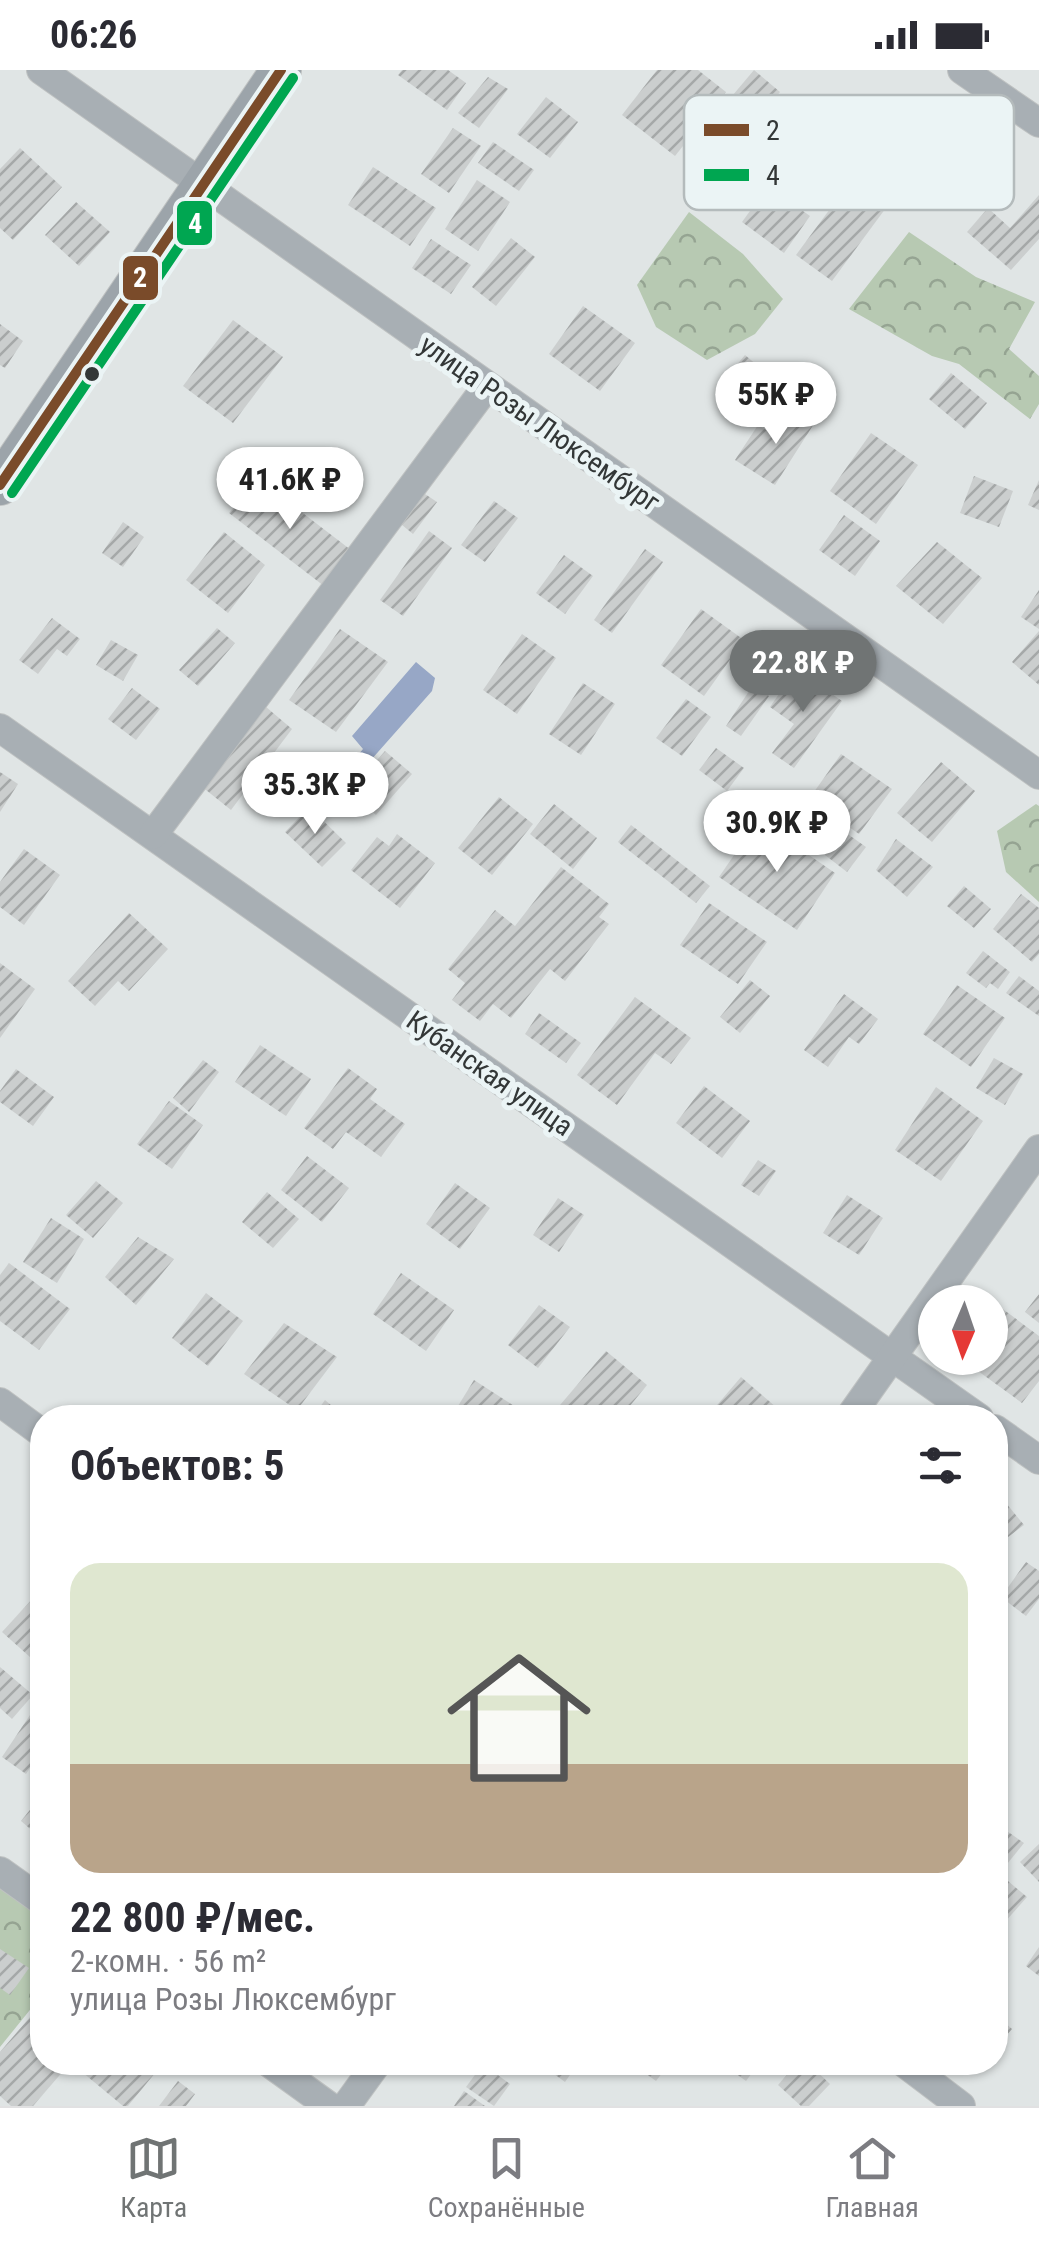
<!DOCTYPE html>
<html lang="ru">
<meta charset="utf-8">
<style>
:root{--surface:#fff;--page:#f7f7f7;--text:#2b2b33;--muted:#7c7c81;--line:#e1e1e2;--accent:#707474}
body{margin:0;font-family:"Roboto Condensed",sans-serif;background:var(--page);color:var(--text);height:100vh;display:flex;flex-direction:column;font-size:38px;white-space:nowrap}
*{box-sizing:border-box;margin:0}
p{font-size:32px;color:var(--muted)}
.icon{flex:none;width:55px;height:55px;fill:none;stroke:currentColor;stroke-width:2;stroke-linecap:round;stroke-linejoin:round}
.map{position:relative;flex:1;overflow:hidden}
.side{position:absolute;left:30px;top:1335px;width:978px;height:670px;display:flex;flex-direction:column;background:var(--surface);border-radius:40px;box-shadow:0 2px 8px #0004}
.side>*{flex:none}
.needle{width:65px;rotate:182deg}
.controls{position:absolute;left:918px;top:1215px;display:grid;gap:20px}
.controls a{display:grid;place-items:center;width:90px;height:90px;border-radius:50%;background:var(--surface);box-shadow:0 2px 8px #0004;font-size:50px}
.price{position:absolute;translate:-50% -85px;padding:0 22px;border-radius:35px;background:#fff;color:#222;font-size:32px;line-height:65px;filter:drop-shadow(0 2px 5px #0008)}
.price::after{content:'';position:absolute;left:50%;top:60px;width:30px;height:22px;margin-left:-15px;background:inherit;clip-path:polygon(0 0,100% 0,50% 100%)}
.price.current{background:var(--accent);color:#fff}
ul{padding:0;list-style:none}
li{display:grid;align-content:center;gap:20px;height:530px;padding:0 40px}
li span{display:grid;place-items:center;height:310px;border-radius:30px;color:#555}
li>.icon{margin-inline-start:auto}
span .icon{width:180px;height:180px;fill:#fffc;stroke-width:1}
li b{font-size:42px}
h2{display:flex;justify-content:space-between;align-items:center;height:120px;padding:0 40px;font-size:42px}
.status{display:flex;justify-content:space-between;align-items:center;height:70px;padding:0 50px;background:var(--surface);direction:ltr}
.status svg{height:28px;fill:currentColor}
.tabs{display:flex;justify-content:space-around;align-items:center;height:140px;border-top:2px solid var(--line);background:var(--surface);font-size:28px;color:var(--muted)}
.tabs a{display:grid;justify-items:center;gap:5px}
.tabs .current{color:var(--accent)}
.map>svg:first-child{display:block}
.forest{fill:url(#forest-crowns)}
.water{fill:#97a7c6}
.building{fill:url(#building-hatch)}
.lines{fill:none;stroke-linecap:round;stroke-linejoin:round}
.street-casing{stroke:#bec1c1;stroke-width:30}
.secondary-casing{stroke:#bec1c1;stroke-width:42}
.street{stroke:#a8afb4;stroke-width:28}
.secondary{stroke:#9ca4aa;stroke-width:40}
.bus-1-casing{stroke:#ebf4f5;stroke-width:18}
.bus-2-casing{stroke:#ebf4f5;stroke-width:18}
.bus-1{stroke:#7a4b2a;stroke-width:10}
.bus-2{stroke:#00a651;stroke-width:10}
.bus-dot{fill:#333737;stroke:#ebf4f5;stroke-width:4}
.labels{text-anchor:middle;stroke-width:10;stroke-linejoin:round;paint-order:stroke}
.street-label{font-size:28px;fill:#333737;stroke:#ebf4f5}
.key{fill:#ebf4f5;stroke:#b4bbbc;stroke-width:2.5}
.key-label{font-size:28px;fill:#333737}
.line-badge{stroke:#ebf4f5;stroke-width:4}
.badge-label{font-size:28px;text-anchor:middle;font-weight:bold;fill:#fff}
</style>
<div class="status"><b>06:26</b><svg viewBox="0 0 49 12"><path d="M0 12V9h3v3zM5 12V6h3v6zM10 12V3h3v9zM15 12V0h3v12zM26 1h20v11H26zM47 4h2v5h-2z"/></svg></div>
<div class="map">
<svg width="1039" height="2036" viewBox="0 0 1039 2036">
<defs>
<pattern id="forest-crowns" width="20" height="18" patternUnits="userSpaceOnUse" patternTransform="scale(2.5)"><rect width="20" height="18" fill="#b7c9b2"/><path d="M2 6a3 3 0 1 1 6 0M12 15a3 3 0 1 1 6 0" fill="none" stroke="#95a492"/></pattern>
<pattern id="building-hatch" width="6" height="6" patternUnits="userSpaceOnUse" patternTransform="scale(2.5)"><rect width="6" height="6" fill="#cbcece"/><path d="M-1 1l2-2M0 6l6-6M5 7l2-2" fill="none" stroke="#a5a8a8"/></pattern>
</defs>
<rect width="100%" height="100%" fill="#e0e5e5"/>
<g class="forest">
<polygon points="689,142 743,184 783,229 755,264 707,290 656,257 637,215"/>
<polygon points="909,162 976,207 1035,232 1009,279 1039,306 1039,334 1030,349 959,294 932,286 849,239"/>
<polygon points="1036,734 1039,736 1039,832 1006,802 997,761"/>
<polygon points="0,1819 42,1847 42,1925 0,1977"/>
</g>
<polygon class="water" points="416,592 435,608 432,621 355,708 346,700 363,679 352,666"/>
<g class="building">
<polygon points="402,0 448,0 466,13 447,40 398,5"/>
<polygon points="657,0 698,0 726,22 675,86 622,45"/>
<polygon points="754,0 780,22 754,54 727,32"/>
<polygon points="488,7 508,19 479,58 458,43"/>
<polygon points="546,27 578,52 550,88 517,64"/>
<polygon points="453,58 481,76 449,123 421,104"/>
<polygon points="493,72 534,100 519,121 478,93"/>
<polygon points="20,78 62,117 13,170 0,158 0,99"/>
<polygon points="373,97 436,138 410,176 348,135"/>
<polygon points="858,101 894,127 832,211 796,185"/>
<polygon points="477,110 510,132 478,181 445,159"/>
<polygon points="768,116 810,146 784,183 742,152"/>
<polygon points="1039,125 1039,169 1011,200 967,162 988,138 1010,158"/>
<polygon points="76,132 110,162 79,196 45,165"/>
<polygon points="511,168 535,187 496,236 472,217"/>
<polygon points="431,169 471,195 451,224 412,198"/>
<polygon points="583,236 635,273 600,321 549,284"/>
<polygon points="233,250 283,287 233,353 183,316"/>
<polygon points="0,254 23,271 5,298 0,295"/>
<polygon points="745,285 777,312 763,329 730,303"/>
<polygon points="951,303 987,333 965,359 929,329"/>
<polygon points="798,336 817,349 775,415 735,390 758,355 778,368"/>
<polygon points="871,363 918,395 876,454 830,421"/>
<polygon points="974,406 1013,421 999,457 960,443"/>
<polygon points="257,408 351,480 324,516 229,443"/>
<polygon points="1039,410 1039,440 1028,435"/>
<polygon points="419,420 437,432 413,464 396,450"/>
<polygon points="494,431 518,448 485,492 461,475"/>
<polygon points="844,445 880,471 855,506 819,480"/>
<polygon points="123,452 144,467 123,497 102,483"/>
<polygon points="429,461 452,478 403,546 380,530"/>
<polygon points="224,462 265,495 228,543 186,510"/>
<polygon points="937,472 982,508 943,554 896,516"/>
<polygon points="645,479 663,492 612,563 594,550"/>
<polygon points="564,485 593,506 565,544 536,523"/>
<polygon points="1039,520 1039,559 1021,547"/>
<polygon points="701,539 744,570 704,626 661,595"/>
<polygon points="52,548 80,569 67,586 57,579 38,604 19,590"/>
<polygon points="217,558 235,573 198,616 179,600"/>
<polygon points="340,559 388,592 336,662 289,630"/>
<polygon points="1039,561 1039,615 1012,592"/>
<polygon points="522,564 556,588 517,644 483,620"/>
<polygon points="111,570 138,585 123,611 96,595"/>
<polygon points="796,599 842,631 794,698 772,683 794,654 770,637"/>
<polygon points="583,613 615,634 581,685 549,664"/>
<polygon points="753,615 769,626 741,666 726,656"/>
<polygon points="132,618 160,639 136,670 108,649"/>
<polygon points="686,629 711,647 682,686 656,668"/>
<polygon points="259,631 292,659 231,740 196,712"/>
<polygon points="716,678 744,698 727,721 699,700"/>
<polygon points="385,681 412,704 376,745 350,722"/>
<polygon points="841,684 892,719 859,764 809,729"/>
<polygon points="941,692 975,721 932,772 897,743"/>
<polygon points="0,702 18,714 0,742"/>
<polygon points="499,727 533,754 492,805 458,778"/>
<polygon points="554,734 597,768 573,799 530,764"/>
<polygon points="309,737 346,773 322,797 285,762"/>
<polygon points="758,750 835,803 797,860 719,807"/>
<polygon points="631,755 710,816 696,833 618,772"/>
<polygon points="842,760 866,777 847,802 825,785"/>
<polygon points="397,764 435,793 400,838 351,800 377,767 389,776"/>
<polygon points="896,769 933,797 907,827 876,800"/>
<polygon points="24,779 60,805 24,855 0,837 0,812"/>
<polygon points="561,797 609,834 599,847 609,854 565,911 550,899 511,948 493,934 480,951 452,930 465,913 448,899 495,840 515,856"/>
<polygon points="964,816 991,839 974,858 947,836"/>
<polygon points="1021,824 1039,838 1039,884 1032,892 993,859"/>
<polygon points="709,833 767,872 738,914 680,875"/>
<polygon points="129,843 168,879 129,921 118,911 95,936 68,911"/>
<polygon points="983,881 1010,902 998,919 990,913 986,918 966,903"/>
<polygon points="0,893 35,919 0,968"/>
<polygon points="1019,906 1039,921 1039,946 1006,923"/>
<polygon points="750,910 770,926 740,963 720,947"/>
<polygon points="957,915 1005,948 971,997 923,964"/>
<polygon points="844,924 878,949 859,974 849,967 828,997 804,980"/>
<polygon points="635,927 691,968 671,994 655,983 617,1035 577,1005"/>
<polygon points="539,943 581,973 566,993 525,964"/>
<polygon points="260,975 311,1009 286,1046 235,1012"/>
<polygon points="994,988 1023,1004 1005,1035 976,1018"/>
<polygon points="203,990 219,1002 189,1042 173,1028"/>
<polygon points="348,998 377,1019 370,1029 405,1054 381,1087 346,1062 333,1079 304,1058"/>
<polygon points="16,999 54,1027 33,1056 0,1032 0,1021"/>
<polygon points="704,1016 750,1051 722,1088 676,1053"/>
<polygon points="936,1017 983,1051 941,1111 895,1080"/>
<polygon points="169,1031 203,1055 172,1099 137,1074"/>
<polygon points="307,1086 349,1118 322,1152 281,1120"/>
<polygon points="758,1090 776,1101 759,1126 741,1115"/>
<polygon points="96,1111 123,1133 93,1168 66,1145"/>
<polygon points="455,1113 490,1138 460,1179 426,1154"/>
<polygon points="267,1122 299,1149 273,1178 242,1152"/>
<polygon points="847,1125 883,1148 859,1185 823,1163"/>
<polygon points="558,1128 584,1145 559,1182 533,1165"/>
<polygon points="51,1148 84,1169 57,1213 23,1192"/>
<polygon points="138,1167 174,1189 136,1235 105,1207"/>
<polygon points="9,1193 70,1239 39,1280 0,1251 0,1205"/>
<polygon points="401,1203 454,1240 426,1281 373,1244"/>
<polygon points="206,1223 243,1251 208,1296 172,1268"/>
<polygon points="1039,1224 1039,1253 1025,1242"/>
<polygon points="996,1234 1039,1266 1039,1311 1022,1333 960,1288 990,1288 990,1241"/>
<polygon points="539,1235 570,1257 538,1298 508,1275"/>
<polygon points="284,1253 337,1287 297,1340 244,1304"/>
<polygon points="606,1281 647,1315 620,1348 549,1348"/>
<polygon points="741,1307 777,1338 768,1348 706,1348"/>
<polygon points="474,1310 533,1348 477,1348 458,1336"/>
<polygon points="325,1330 346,1348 312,1348"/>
<polygon points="1006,1433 1024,1455 995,1477 995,1442"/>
<polygon points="1026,1492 1039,1501 1039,1529 1026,1546 1001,1527"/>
<polygon points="35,1526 42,1533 40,1596 2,1562"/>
<polygon points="0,1597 33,1625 12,1649 0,1638"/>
<polygon points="42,1627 42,1680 26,1704 2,1687"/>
<polygon points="42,1725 42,1769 21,1751"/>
<polygon points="995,1753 1024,1773 995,1809"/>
<polygon points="1039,1774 1039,1812 1020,1792"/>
<polygon points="1008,1811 1027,1827 1004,1853 995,1844 995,1826"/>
<polygon points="1039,1877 1039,1906 1026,1896"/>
<polygon points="0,1879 29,1898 10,1925 0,1918"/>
<polygon points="42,1933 42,1992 71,1992 33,2036 11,2036 0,2026 0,1982"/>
<polygon points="995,1944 1012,1959 995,1979"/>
<polygon points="80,1992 164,1992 128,2036 123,2036 76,1997"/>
<polygon points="538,1992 579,1992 565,2012"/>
<polygon points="630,1992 667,1992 669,1994 656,2011"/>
<polygon points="687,1992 713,1992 703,2005"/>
<polygon points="720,1992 760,1992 746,2011"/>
<polygon points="798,1992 807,1992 830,2014 809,2036 801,2036 778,2015"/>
<polygon points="483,1994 510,2014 494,2036 466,2017"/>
<polygon points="178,2011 195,2024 186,2036 159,2036"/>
<polygon points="464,2021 485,2036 454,2036"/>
</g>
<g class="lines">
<g class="street-casing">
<g id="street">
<polyline points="41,0 1039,705"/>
<polyline points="962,0 1039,53"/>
<polyline points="0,658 979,1348"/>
<polyline points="153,765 487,316"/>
<polyline points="0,1332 42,1363"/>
<polyline points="849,1348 1039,1079"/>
<polyline points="995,1359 1039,1390"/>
<polyline points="0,1801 42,1831"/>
<polyline points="268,1992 329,2036"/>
<polyline points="903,1992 961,2036"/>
<polyline points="346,2036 378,1992"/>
</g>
</g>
<g class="secondary-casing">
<polyline id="secondary" points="0,415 281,0"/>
</g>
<use href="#street" class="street"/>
<use href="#secondary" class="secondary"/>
<g class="bus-1-casing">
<polyline id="bus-1" points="0,415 281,0"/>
</g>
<g class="bus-2-casing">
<polyline id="bus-2" points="12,423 293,8"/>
</g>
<use href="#bus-1" class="bus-1"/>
<use href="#bus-2" class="bus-2"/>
</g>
<circle class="bus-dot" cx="92" cy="304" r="9"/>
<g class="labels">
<g class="street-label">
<text transform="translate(540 353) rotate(35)" y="10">улица Розы Люксембург</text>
<text transform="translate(490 1003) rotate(35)" y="10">Кубанская улица</text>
</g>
</g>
<rect x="684" y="25" width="330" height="115" rx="15" class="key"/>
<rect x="704" y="54" width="45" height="12" fill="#7a4b2a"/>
<rect x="704" y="99" width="45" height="12" fill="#00a651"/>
<g class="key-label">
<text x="766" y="70">2</text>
<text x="766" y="115">4</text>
</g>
<g class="line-badge">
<rect x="175" y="129" width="39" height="48" rx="10" fill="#00a651"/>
<rect x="121" y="184" width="39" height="48" rx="10" fill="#7a4b2a"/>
</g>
<g class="badge-label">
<text x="195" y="163">4</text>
<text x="140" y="217">2</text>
</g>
</svg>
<div class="controls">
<a><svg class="needle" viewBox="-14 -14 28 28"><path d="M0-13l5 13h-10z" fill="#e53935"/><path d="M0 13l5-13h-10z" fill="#7c7c81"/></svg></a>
</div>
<b class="price" style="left:776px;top:377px">55K ₽</b>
<b class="price" style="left:290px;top:462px">41.6K ₽</b>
<b class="price current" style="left:803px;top:645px">22.8K ₽</b>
<b class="price" style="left:315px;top:767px">35.3K ₽</b>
<b class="price" style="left:777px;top:805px">30.9K ₽</b>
<section class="side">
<h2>Объектов: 5<svg class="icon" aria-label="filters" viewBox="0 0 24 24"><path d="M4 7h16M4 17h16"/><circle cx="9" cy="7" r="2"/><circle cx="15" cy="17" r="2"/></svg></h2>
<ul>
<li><span style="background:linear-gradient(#dfe7d0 65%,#b9a48a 0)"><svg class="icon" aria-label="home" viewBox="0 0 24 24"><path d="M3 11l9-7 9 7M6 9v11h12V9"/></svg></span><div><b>22 800 ₽/мес.</b><p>2-комн. · 56 m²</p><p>улица Розы Люксембург</p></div></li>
</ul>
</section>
</div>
<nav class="tabs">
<a class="current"><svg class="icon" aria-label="map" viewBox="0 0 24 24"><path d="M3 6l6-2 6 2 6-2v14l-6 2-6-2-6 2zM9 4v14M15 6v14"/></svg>Карта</a>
<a><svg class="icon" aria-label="saved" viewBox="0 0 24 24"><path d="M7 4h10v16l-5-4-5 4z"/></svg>Сохранённые</a>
<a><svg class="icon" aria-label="home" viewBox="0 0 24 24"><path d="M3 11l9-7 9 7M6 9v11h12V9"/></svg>Главная</a>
</nav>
